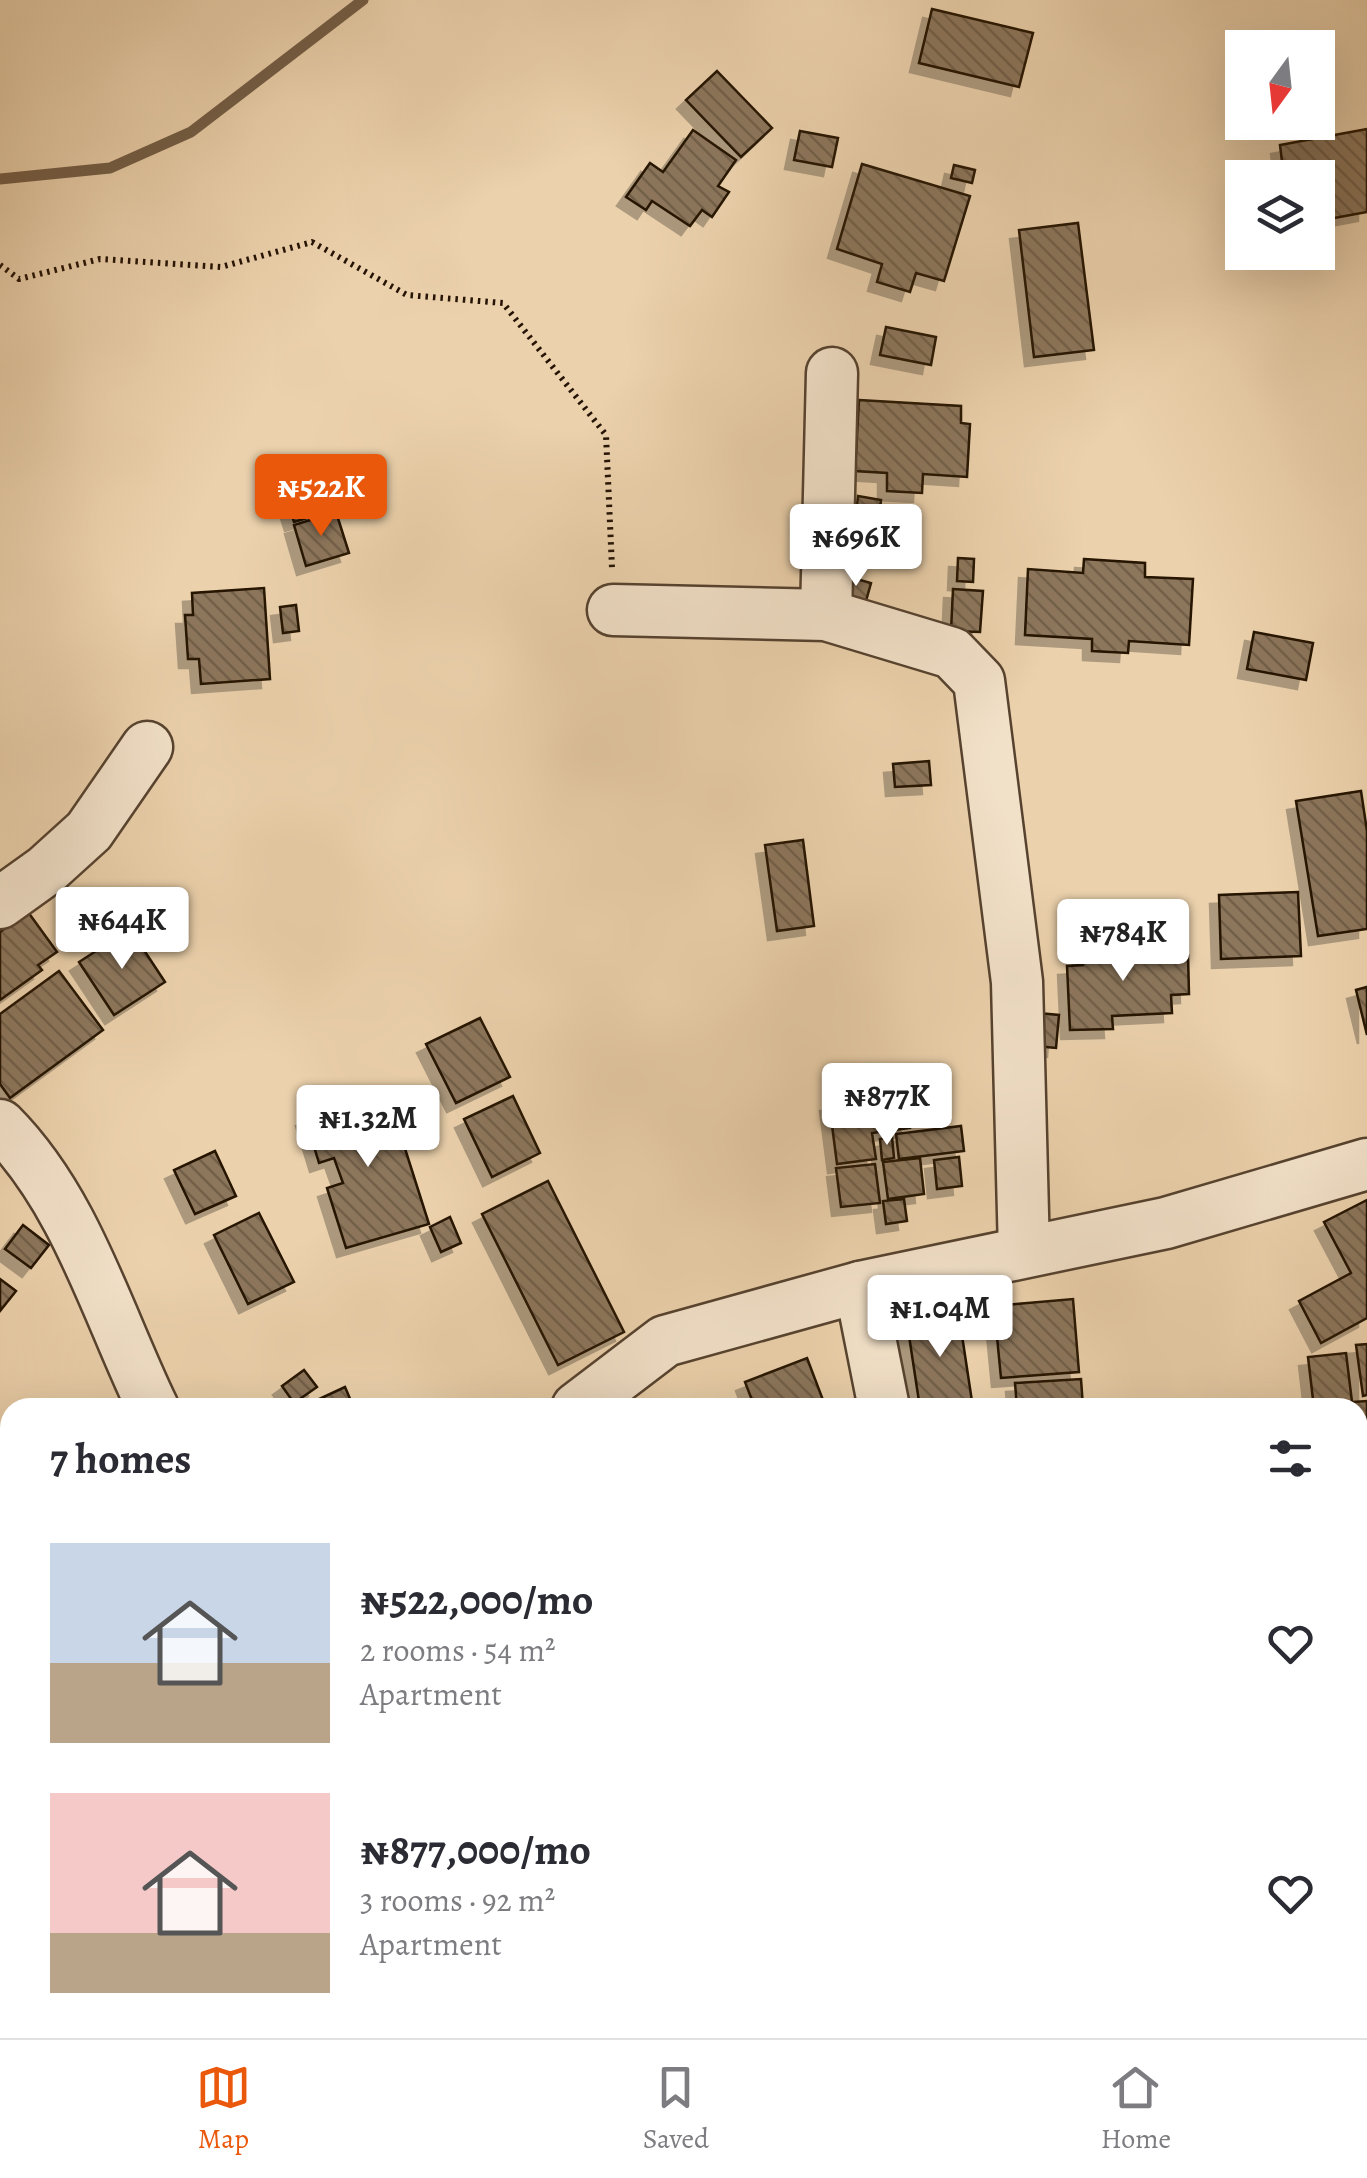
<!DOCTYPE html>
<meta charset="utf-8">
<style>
:root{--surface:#fff;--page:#f7f7f7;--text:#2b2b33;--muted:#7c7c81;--line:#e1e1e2;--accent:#ea580c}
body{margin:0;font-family:Alegreya,serif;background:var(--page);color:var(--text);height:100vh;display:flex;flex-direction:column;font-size:38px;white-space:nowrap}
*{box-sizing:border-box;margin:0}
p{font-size:32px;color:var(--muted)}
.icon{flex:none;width:55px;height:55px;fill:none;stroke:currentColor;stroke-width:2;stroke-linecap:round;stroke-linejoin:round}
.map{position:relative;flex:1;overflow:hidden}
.details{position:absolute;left:0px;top:1398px;width:1368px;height:642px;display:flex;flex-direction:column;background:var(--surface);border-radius:30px 30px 0 0;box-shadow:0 10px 40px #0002}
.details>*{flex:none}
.needle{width:65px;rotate:195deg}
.fabs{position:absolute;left:1225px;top:30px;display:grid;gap:20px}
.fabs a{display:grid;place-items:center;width:110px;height:110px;border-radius:0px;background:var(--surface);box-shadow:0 10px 40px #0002;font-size:50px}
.price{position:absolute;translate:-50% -85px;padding:0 22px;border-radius:10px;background:#fff;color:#222;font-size:32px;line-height:65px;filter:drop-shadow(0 2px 5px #0008)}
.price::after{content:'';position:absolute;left:50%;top:60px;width:30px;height:22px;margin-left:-15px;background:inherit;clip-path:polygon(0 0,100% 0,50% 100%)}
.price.active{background:var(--accent);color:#fff}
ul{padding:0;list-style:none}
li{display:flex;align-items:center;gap:30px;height:250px;padding:0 50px}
li span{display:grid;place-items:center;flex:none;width:280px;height:200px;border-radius:0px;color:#555}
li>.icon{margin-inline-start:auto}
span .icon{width:120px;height:120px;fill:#fffc;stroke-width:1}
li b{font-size:42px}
h2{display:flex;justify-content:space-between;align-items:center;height:120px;padding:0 50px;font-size:42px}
.menu{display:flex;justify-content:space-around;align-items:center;height:140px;border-top:2px solid var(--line);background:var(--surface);font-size:28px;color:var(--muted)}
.menu a{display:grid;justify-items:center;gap:5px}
.menu .active{color:var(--accent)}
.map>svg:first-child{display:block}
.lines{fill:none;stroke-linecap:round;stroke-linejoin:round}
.stream{stroke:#745e47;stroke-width:11}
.building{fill:url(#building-back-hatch);stroke:#251305;stroke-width:2.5;filter:url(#shadow)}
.minor-casing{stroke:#56422f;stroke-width:55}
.path{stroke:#251305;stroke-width:6;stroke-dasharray:2.5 5;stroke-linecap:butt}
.minor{stroke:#f2e1c9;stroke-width:50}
</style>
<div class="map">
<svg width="1367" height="2038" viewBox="0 0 1367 2038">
<defs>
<pattern id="building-back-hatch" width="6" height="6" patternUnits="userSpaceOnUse" patternTransform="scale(2.5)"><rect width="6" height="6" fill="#8c765c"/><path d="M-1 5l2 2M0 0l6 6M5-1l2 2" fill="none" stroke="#72604a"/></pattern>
<filter id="shadow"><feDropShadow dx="-9" dy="9" stdDeviation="0" flood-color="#0004"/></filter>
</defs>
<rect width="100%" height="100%" fill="#ebd1ac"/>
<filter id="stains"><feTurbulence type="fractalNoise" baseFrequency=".002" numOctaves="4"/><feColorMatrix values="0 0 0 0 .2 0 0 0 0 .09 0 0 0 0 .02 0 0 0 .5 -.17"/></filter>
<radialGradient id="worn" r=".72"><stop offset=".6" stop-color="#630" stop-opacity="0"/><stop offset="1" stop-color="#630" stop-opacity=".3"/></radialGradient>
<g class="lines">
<polyline class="stream" points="0,179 110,168 191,132 363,0"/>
</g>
<g class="building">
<polygon points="932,9 1033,33 1019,87 919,63"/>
<polygon points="717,71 772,128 741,157 686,100"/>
<polygon points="1367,129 1367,212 1318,221 1318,178 1284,178 1280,145"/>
<polygon points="693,130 736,160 718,186 729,192 712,217 702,210 690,226 652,201 646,210 626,197 650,163 663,172"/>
<polygon points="800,131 838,138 832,167 794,160"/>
<polygon points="862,164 970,196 944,281 916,273 910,292 877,282 882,264 837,249"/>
<polygon points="954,165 975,170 972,183 951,178"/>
<polygon points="1078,223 1094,350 1034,357 1019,230"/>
<polygon points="886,327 936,337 931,365 880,355"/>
<polygon points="859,400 961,406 961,423 970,424 967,477 923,474 922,493 887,491 887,473 855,471"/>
<polygon points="317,480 327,512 294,522 284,491"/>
<polygon points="858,496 881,500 877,536 854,533"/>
<polygon points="336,512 349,553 306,566 294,525"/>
<polygon points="958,558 974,559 973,582 957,581"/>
<polygon points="1084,559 1145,563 1145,577 1193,579 1189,645 1129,641 1128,653 1092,651 1092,639 1025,635 1028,569 1083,573"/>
<polygon points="846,576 871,583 866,601 841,595"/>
<polygon points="264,588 270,679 201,684 199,659 188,659 185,615 193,615 192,593"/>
<polygon points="953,589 983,591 980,632 951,631"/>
<polygon points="296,605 299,631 283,633 280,607"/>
<polygon points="1254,632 1313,643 1306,680 1247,669"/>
<polygon points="929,761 931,785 895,787 893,764"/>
<polygon points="1361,791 1367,831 1367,929 1318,936 1296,801"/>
<polygon points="803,840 814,926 777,931 765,845"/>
<polygon points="1298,892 1301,956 1221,959 1219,895"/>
<polygon points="28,912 57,952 38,965 42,970 0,1000 0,932"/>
<polygon points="130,929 165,982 114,1015 79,962"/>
<polygon points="1140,933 1141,957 1188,955 1189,994 1171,995 1172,1013 1112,1016 1113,1029 1070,1030 1067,966 1083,965 1082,952 1111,951 1110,935"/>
<polygon points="59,971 103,1030 10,1098 0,1084 0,1014"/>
<polygon points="1367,987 1367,1035 1356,990"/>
<polygon points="1038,1013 1059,1015 1056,1048 1035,1046"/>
<polygon points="480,1018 510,1077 456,1103 426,1044"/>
<polygon points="387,1092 429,1224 346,1248 327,1188 343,1183 334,1158 319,1163 305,1117"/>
<polygon points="906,1093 910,1128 872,1133 876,1159 837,1164 829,1102"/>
<polygon points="513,1096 540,1153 492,1177 464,1119"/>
<polygon points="961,1126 964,1151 899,1159 896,1134"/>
<polygon points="892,1137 894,1158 882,1160 880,1139"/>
<polygon points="215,1151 236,1196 195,1214 174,1170"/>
<polygon points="959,1157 962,1186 937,1189 934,1160"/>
<polygon points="920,1158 924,1194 888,1199 883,1162"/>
<polygon points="875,1164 880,1203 841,1207 836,1168"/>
<polygon points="548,1181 624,1332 558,1365 482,1214"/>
<polygon points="904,1199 907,1221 886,1224 883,1201"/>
<polygon points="1367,1200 1367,1318 1321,1343 1299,1301 1351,1273 1324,1222"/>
<polygon points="259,1213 294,1282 248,1304 214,1235"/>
<polygon points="450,1217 461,1243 441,1252 430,1227"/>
<polygon points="23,1225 49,1245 31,1268 5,1249"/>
<polygon points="0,1279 16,1291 0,1311"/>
<polygon points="1073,1299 1079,1372 1001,1378 994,1306"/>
<polygon points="958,1309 973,1408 920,1408 906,1316"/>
<polygon points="1367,1344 1367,1395 1363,1396 1356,1345"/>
<polygon points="1346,1353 1352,1402 1367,1401 1367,1436 1359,1437 1361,1458 1358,1458 1358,1408 1314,1408 1308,1357"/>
<polygon points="807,1358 826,1408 755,1408 745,1382"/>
<polygon points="304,1370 317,1387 294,1403 282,1386"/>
<polygon points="1081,1379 1083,1407 1017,1408 1015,1383"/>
<polygon points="345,1387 354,1408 300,1408"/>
<polygon points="10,1816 10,1960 0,1939 0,1820"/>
<rect x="1358" y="1826" width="9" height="73"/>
<polygon points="10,2019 10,2030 26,2030 28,2038 0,2038 0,2022"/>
<polygon points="506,2030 546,2030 550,2038 501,2038 499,2034"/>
<polygon points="568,2030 650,2030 626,2038 571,2038"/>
<polygon points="882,2030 983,2030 985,2038 844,2038"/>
</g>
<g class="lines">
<g class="minor-casing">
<g id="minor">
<polyline points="613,610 826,615 952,653 979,681 1017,982 1024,1252"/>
<polyline points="826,615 832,373"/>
<polyline points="0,903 46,870 89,831 147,747"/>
<path d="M0 1125C76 1201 107 1313 153 1408"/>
<polyline points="860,1287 884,1408"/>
<polyline points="577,1408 665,1341 860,1287 1166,1223 1367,1164"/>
<polyline points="0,1634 10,1649"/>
<polyline points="1358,1714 1367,1712"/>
<polyline points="197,2030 200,2038"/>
<polyline points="739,2030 740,2038"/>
<polyline points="1299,2030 1300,2038"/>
<polyline points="240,2038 267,2030"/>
</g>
</g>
<polyline class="path" points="0,265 19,279 100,259 221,267 312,242 407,295 503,303 606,435 612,568"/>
<use href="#minor" class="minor"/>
</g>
<rect width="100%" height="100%" filter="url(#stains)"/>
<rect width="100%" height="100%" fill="url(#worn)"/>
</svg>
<div class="fabs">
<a><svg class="needle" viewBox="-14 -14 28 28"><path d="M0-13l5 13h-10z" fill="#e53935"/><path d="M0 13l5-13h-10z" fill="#7c7c81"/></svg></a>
<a><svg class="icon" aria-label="layers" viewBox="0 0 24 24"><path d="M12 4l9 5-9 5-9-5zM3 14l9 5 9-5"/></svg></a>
</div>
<b class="price active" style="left:321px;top:539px">₦522K</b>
<b class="price" style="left:856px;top:589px">₦696K</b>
<b class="price" style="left:122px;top:972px">₦644K</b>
<b class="price" style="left:1123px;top:984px">₦784K</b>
<b class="price" style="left:887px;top:1148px">₦877K</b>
<b class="price" style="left:368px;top:1170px">₦1.32M</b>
<b class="price" style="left:940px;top:1360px">₦1.04M</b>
<section class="details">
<h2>7 homes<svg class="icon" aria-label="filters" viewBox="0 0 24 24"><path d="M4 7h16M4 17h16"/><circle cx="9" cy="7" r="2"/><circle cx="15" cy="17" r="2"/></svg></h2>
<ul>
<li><span style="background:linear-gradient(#c9d6e8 60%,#b9a48a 0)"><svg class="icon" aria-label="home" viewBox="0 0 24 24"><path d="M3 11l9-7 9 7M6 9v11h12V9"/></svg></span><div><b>₦522,000/mo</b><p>2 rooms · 54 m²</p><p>Apartment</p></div><svg class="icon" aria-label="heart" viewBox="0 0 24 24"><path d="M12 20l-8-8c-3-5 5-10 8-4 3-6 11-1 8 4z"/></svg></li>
<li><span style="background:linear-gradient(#f6c9c9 70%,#b9a48a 0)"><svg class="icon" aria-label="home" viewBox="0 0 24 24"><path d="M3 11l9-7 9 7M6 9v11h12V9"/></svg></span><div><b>₦877,000/mo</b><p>3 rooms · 92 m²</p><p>Apartment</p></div><svg class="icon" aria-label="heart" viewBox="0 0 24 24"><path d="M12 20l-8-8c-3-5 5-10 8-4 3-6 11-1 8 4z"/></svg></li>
</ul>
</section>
</div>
<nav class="menu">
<a class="active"><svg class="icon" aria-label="map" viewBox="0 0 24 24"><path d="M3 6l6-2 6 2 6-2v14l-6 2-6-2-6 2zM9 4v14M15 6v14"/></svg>Map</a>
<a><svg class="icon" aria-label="saved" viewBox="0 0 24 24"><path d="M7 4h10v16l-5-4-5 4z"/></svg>Saved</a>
<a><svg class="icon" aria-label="home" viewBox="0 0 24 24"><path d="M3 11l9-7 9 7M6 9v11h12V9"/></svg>Home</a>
</nav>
